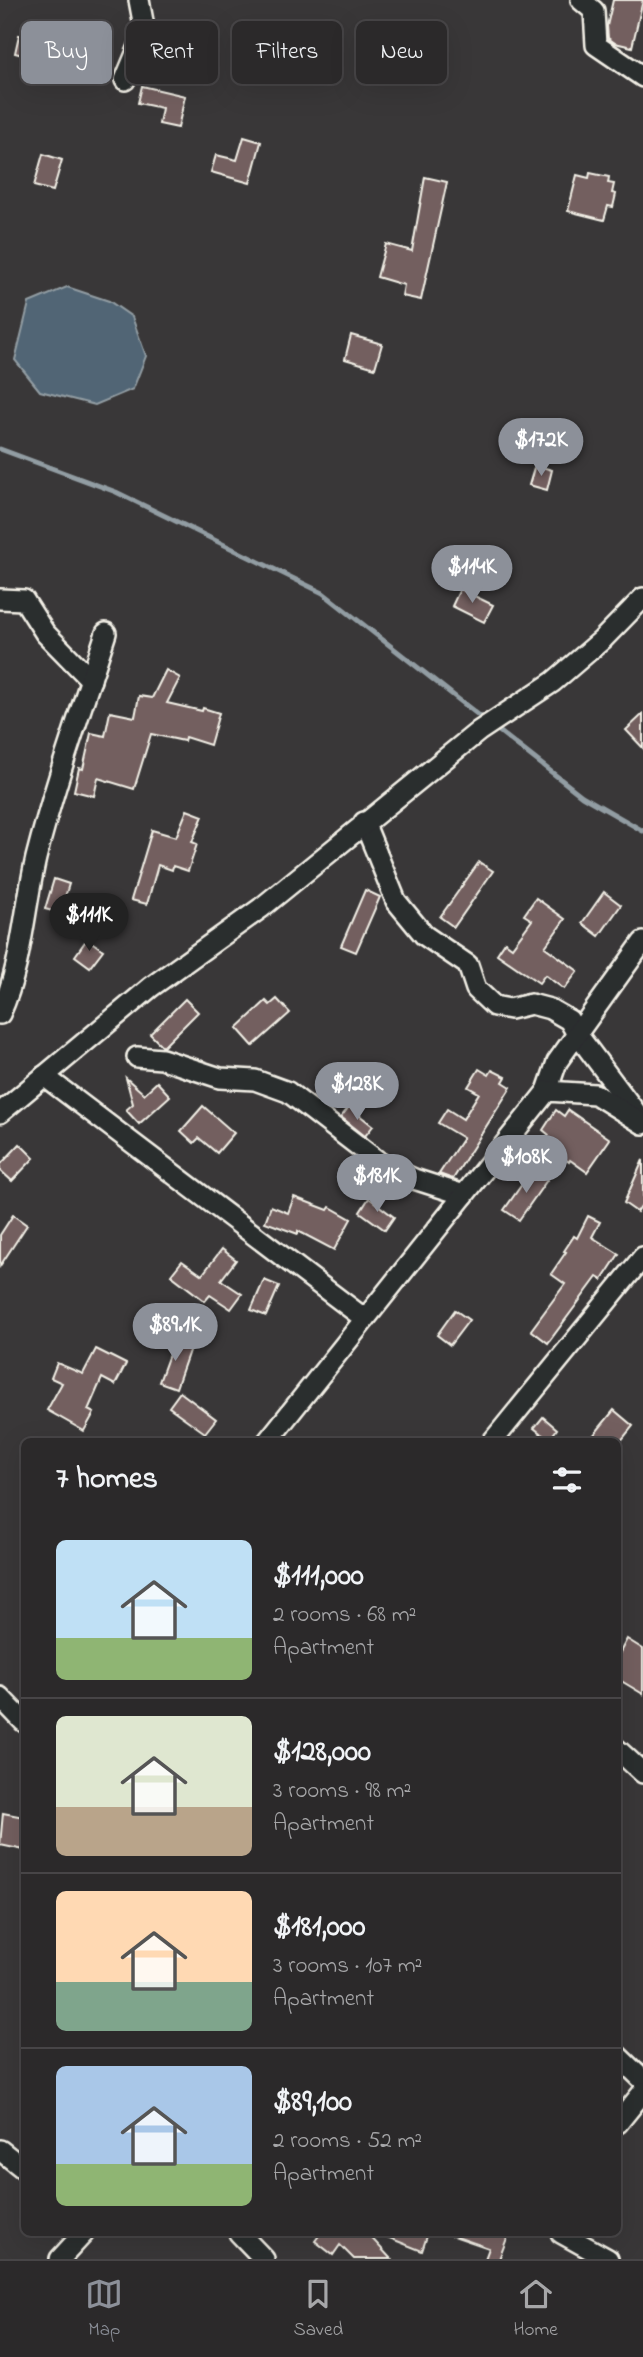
<!DOCTYPE html>
<meta charset="utf-8">
<style>
:root{--surface:#2b292a;--page:#333132;--text:#f1f3f6;--muted:#a6a6a8;--line:#474547;--accent:#8c9099}
body{margin:0;font-family:"Indie Flower",sans-serif;background:var(--page);color:var(--text);height:100vh;display:flex;flex-direction:column;font-size:26px;white-space:nowrap}
*{box-sizing:border-box;margin:0}
p{font-size:23px;color:var(--muted)}
.icon{flex:none;width:38px;height:38px;fill:none;stroke:currentColor;stroke-width:2;stroke-linecap:round;stroke-linejoin:round}
.map{position:relative;flex:1;overflow:hidden}
.side{position:absolute;left:21px;top:1438px;width:600px;height:798px;display:flex;flex-direction:column;background:var(--surface);border-radius:10px;box-shadow:0 7px 28px #0002,0 0 0 2px var(--line)}
.side>*{flex:none}
.guide{position:absolute;left:21px;top:21px;width:602px;height:63px;display:flex;gap:14px}
.price{position:absolute;translate:-50% -60px;padding:0 16px;border-radius:24px;background:var(--accent);color:#fff;font-size:23px;line-height:46px;filter:drop-shadow(0 2px 4px #0008)}
.price::after{content:'';position:absolute;left:50%;top:42px;width:21px;height:16px;margin-left:-10px;background:inherit;clip-path:polygon(0 0,100% 0,50% 100%)}
.price.active{background:#222;color:#fff}
ul{padding:0;list-style:none}
li{display:flex;align-items:center;gap:21px;height:175px;padding:0 35px}
li+li{border-top:2px solid var(--line)}
li span{display:grid;place-items:center;flex:none;width:196px;height:140px;border-radius:10px;color:#555}
li>.icon{margin-inline-start:auto}
span .icon{width:84px;height:84px;fill:#fffc;stroke-width:1}
li b{font-size:30px}
h2{display:flex;justify-content:space-between;align-items:center;height:84px;padding:0 35px;font-size:30px}
.chip{padding:0 24px;border-radius:10px;background:var(--surface);box-shadow:0 7px 28px #0002,0 0 0 2px var(--line);font-size:24px;line-height:63px}
.chip.active{background:var(--accent);color:#fff}
.dock{display:flex;justify-content:space-around;align-items:center;height:98px;border-top:2px solid var(--line);background:var(--surface);font-size:19px;color:var(--muted)}
.dock a{display:grid;justify-items:center;gap:4px}
.dock .active{color:var(--accent)}
.map>svg:first-child{display:block}
.water{fill:#516575;stroke:#929da3;stroke-width:2}
.lines{fill:none;stroke-linecap:round;stroke-linejoin:round}
.stream{stroke:#929da3;stroke-width:5}
.building{fill:#735f5f;stroke:#f4f1e8;stroke-width:2}
.minor-casing{stroke:#f4f1e8;stroke-width:24}
.minor{stroke:#2a2d2e;stroke-width:19}
</style>
<div class="map">
<svg width="643" height="2259" viewBox="0 0 643 2259">
<rect width="100%" height="100%" fill="#393738"/>
<filter id="ink" filterUnits="userSpaceOnUse"><feTurbulence type="fractalNoise" baseFrequency=".0143" numOctaves="2"/><feDisplacementMap in="SourceGraphic" scale="14" xChannelSelector="R" yChannelSelector="G"/><feConvolveMatrix kernelMatrix="1 2 1 2 8 2 1 2 1" color-interpolation-filters="sRGB"/></filter>
<g filter="url(#ink)">
<polygon class="water" points="67,287 109,301 132,317 146,356 133,389 95,405 40,391 15,360 29,303"/>
<g class="lines">
<g class="stream">
<polyline points="0,449 116,492 323,593 486,721"/>
<polyline points="494,727 582,796 643,831"/>
</g>
</g>
<g class="building">
<polygon points="613,0 643,0 632,47 615,43 608,38 607,26"/>
<polygon points="19,35 54,44 50,62 15,53"/>
<polygon points="184,43 197,46 191,77 177,75"/>
<polygon points="142,86 185,96 178,128 159,124 162,108 138,103"/>
<polygon points="244,137 261,142 250,183 211,172 216,155 237,160"/>
<polygon points="43,154 62,160 53,191 34,186"/>
<polygon points="590,173 609,177 608,183 614,184 612,193 616,194 613,207 608,206 604,220 568,211 577,175 589,178"/>
<polygon points="425,177 447,182 421,300 402,296 404,285 377,277 386,244 412,251"/>
<polygon points="351,335 382,344 375,368 345,359"/>
<polygon points="535,465 552,470 547,490 529,485"/>
<polygon points="460,589 493,605 484,622 452,606"/>
<polygon points="166,670 180,678 167,703 202,711 203,708 219,713 210,745 185,737 184,741 151,734 134,789 98,778 94,796 74,791 79,768 83,769 91,733 105,736 110,712 135,717 139,696 152,698"/>
<polygon points="643,714 643,748 626,730"/>
<polygon points="187,810 203,816 192,842 197,844 188,871 173,866 172,870 158,865 147,904 131,900 152,830 176,837"/>
<polygon points="479,862 493,871 454,927 440,917"/>
<polygon points="54,879 69,884 60,913 45,909"/>
<polygon points="365,890 380,897 356,952 341,946"/>
<polygon points="604,892 621,905 599,936 582,923"/>
<polygon points="536,898 565,919 545,947 578,971 564,989 545,975 539,983 497,954 505,942 512,947 532,920 524,915"/>
<polygon points="87,939 103,950 90,967 75,956"/>
<polygon points="185,999 198,1012 163,1047 150,1034"/>
<polygon points="277,999 290,1013 253,1046 237,1028 266,1001 270,1005"/>
<polygon points="479,1069 489,1075 492,1070 506,1077 503,1082 511,1087 453,1179 439,1174 463,1138 438,1123 447,1109 463,1119 479,1093 468,1087"/>
<polygon points="126,1078 144,1094 157,1082 170,1096 139,1124 126,1110 133,1104"/>
<polygon points="203,1106 234,1133 217,1153 199,1138 194,1143 181,1131"/>
<polygon points="349,1107 373,1126 365,1136 341,1117"/>
<polygon points="556,1110 564,1116 568,1110 610,1139 587,1172 570,1160 569,1162 543,1144 549,1135 543,1130"/>
<polygon points="20,1144 34,1158 12,1181 0,1170 0,1165"/>
<polygon points="643,1160 643,1203 637,1212 624,1203"/>
<polygon points="532,1170 547,1180 519,1220 504,1210"/>
<polygon points="294,1197 328,1210 330,1207 351,1219 334,1250 298,1231 298,1234 265,1222 271,1206 288,1213"/>
<polygon points="369,1198 394,1217 385,1230 360,1212"/>
<polygon points="13,1215 27,1225 0,1266 0,1235"/>
<polygon points="588,1216 600,1222 592,1237 619,1254 602,1280 597,1277 548,1343 531,1330 565,1284 551,1274 566,1252 564,1251 574,1236 577,1238"/>
<polygon points="222,1249 236,1260 221,1280 242,1294 231,1309 210,1295 205,1301 171,1275 182,1261 202,1275"/>
<polygon points="264,1280 279,1286 266,1316 251,1310"/>
<polygon points="455,1310 469,1320 450,1345 437,1335"/>
<polygon points="175,1338 191,1345 176,1388 159,1382"/>
<polygon points="96,1349 126,1364 115,1385 102,1378 88,1410 94,1413 84,1431 47,1410 62,1383 51,1378 57,1363 83,1374"/>
<polygon points="180,1392 216,1419 205,1433 169,1407"/>
<polygon points="614,1410 633,1426 620,1442 588,1442"/>
<polygon points="543,1417 557,1429 549,1440 534,1428"/>
<polygon points="627,1639 643,1649 643,1694 618,1679 618,1656"/>
<polygon points="3,1813 24,1817 24,1850 0,1845"/>
<polygon points="321,2233 367,2233 391,2259 354,2259 340,2245 333,2255 315,2241"/>
<polygon points="377,2233 428,2233 422,2251"/>
<polygon points="451,2233 494,2235 495,2233 509,2233 499,2259 485,2259 489,2248 451,2235"/>
</g>
<g class="lines">
<g class="minor-casing">
<g id="minor">
<polyline points="581,0 594,11 596,45 643,77"/>
<polyline points="125,80 145,32 139,0"/>
<polyline points="0,599 24,600 45,633 91,680"/>
<polyline points="364,822 396,901 424,935 468,965 476,989 494,1006 510,1009 531,1004 550,1009 569,1020 577,1034 640,1118"/>
<path d="M0 1014C22 966 24 910 36 858 55 782 82 708 106 633"/>
<polyline points="137,1057 162,1059 220,1078 255,1080 288,1092 383,1165 414,1179 464,1195"/>
<polyline points="44,1076 365,1319"/>
<polyline points="547,1091 557,1062 643,942"/>
<polyline points="0,1113 151,987 261,908 479,731 553,682 602,640 643,598"/>
<polyline points="267,1442 547,1091 595,1094 643,1124"/>
<polyline points="492,1442 643,1257"/>
<polyline points="0,1697 24,1722"/>
<polyline points="618,1750 643,1773"/>
<polyline points="618,2056 643,2080"/>
<polyline points="618,2123 643,2092"/>
<polyline points="0,2150 24,2169"/>
<polyline points="239,2233 264,2259"/>
<polyline points="561,2233 608,2259"/>
<polyline points="60,2259 84,2233"/>
</g>
</g>
<use href="#minor" class="minor"/>
</g>
</g>
</svg>
<b class="price" style="left:541px;top:478px">$172K</b>
<b class="price" style="left:472px;top:605px">$114K</b>
<b class="price active" style="left:89px;top:953px">$111K</b>
<b class="price" style="left:357px;top:1122px">$128K</b>
<b class="price" style="left:526px;top:1195px">$108K</b>
<b class="price" style="left:377px;top:1214px">$181K</b>
<b class="price" style="left:175px;top:1363px">$89.1K</b>
<div class="guide">
<a class="chip active">Buy</a>
<a class="chip">Rent</a>
<a class="chip">Filters</a>
<a class="chip">New</a>
</div>
<section class="side">
<h2>7 homes<svg class="icon" aria-label="filters" viewBox="0 0 24 24"><path d="M4 7h16M4 17h16"/><circle cx="9" cy="7" r="2"/><circle cx="15" cy="17" r="2"/></svg></h2>
<ul>
<li><span style="background:linear-gradient(#bfe0f5 70%,#8fb573 0)"><svg class="icon" aria-label="home" viewBox="0 0 24 24"><path d="M3 11l9-7 9 7M6 9v11h12V9"/></svg></span><div><b>$111,000</b><p>2 rooms · 68 m²</p><p>Apartment</p></div></li>
<li><span style="background:linear-gradient(#dfe7d0 65%,#b9a48a 0)"><svg class="icon" aria-label="home" viewBox="0 0 24 24"><path d="M3 11l9-7 9 7M6 9v11h12V9"/></svg></span><div><b>$128,000</b><p>3 rooms · 98 m²</p><p>Apartment</p></div></li>
<li><span style="background:linear-gradient(#ffd9b3 65%,#7fa58c 0)"><svg class="icon" aria-label="home" viewBox="0 0 24 24"><path d="M3 11l9-7 9 7M6 9v11h12V9"/></svg></span><div><b>$181,000</b><p>3 rooms · 107 m²</p><p>Apartment</p></div></li>
<li><span style="background:linear-gradient(#a9c7e8 70%,#8fb573 0)"><svg class="icon" aria-label="home" viewBox="0 0 24 24"><path d="M3 11l9-7 9 7M6 9v11h12V9"/></svg></span><div><b>$89,100</b><p>2 rooms · 52 m²</p><p>Apartment</p></div></li>
</ul>
</section>
</div>
<nav class="dock">
<a class="active"><svg class="icon" aria-label="map" viewBox="0 0 24 24"><path d="M3 6l6-2 6 2 6-2v14l-6 2-6-2-6 2zM9 4v14M15 6v14"/></svg>Map</a>
<a><svg class="icon" aria-label="saved" viewBox="0 0 24 24"><path d="M7 4h10v16l-5-4-5 4z"/></svg>Saved</a>
<a><svg class="icon" aria-label="home" viewBox="0 0 24 24"><path d="M3 11l9-7 9 7M6 9v11h12V9"/></svg>Home</a>
</nav>
